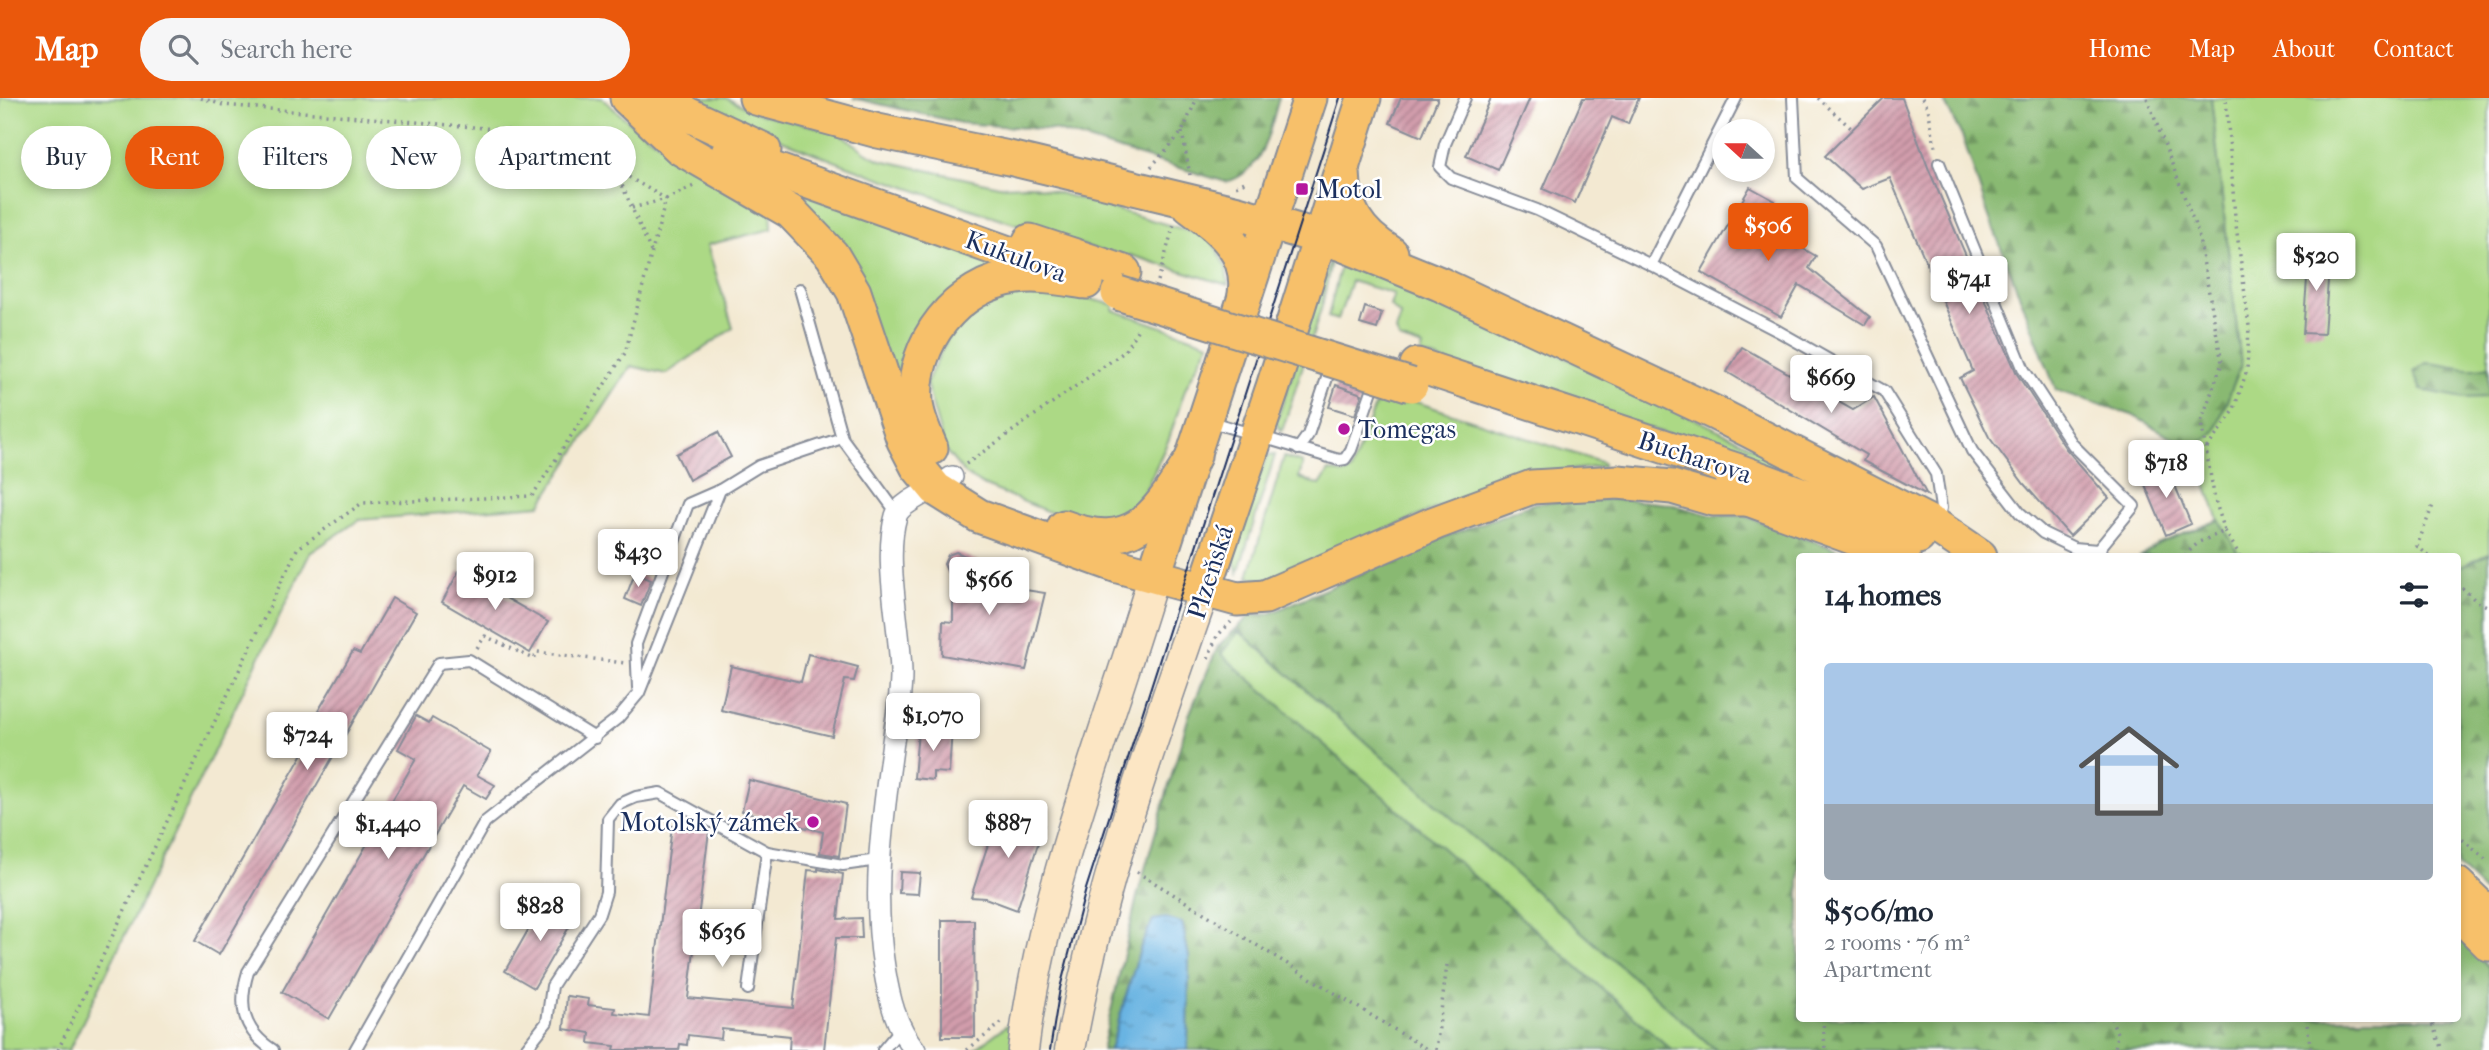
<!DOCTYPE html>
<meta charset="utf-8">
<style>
:root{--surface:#fff;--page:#f6f6f7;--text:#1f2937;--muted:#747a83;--line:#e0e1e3;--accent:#ea580c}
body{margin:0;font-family:"IM FELL French Canon",serif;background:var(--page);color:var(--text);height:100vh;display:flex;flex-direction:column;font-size:26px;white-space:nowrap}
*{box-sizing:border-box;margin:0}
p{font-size:23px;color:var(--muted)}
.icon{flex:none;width:38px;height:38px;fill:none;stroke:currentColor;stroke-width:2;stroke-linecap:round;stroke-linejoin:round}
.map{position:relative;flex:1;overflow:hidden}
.details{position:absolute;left:1796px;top:455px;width:665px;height:469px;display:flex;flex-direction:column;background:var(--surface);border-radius:7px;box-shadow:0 4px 10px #0003}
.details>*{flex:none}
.guide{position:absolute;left:21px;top:28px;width:665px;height:63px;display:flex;gap:14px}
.needle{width:46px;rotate:291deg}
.controls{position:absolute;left:1712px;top:21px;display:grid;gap:14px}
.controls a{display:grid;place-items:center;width:63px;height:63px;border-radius:50%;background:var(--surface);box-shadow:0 4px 10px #0003;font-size:35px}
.price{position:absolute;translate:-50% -60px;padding:0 16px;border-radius:7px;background:#fff;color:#222;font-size:23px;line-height:46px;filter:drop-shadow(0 2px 4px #0008)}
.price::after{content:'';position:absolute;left:50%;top:42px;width:21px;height:16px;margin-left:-10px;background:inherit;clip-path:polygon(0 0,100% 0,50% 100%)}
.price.on{background:var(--accent);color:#fff}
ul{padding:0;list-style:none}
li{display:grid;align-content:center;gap:14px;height:371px;padding:0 28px}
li+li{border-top:2px solid var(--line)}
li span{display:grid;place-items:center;height:217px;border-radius:7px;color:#555}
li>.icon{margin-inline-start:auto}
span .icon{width:126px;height:126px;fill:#fffc;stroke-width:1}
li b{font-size:30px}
h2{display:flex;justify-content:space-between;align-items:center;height:84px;padding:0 28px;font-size:30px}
.pill{padding:0 24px;border-radius:32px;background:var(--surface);box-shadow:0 4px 10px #0003;font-size:24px;line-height:63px}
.pill.on{background:var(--accent);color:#fff}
header{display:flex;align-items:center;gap:42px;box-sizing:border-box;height:98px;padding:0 35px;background:var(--accent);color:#fff}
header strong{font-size:33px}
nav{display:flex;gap:38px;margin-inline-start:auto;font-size:24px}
.search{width:490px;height:63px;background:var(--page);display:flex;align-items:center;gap:18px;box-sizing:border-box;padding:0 24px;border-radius:38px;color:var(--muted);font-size:26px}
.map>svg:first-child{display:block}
.green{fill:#acd985;stroke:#648472;stroke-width:2}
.forest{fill:url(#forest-firs);stroke:#527468;stroke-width:2}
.water{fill:url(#water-ripples);stroke:#4272a0;stroke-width:2}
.building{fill:url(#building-hatch)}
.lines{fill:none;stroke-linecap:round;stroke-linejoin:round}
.service-casing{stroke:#878c98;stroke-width:14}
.minor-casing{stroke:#878c98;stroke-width:24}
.secondary-casing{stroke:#878c98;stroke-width:33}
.primary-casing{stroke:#878c98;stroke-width:37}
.path{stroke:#878c98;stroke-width:3.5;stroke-dasharray:2 5;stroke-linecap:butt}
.service{stroke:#fff;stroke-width:10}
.minor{stroke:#fff;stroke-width:21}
.secondary{stroke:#fce6c4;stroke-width:30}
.primary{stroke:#f7c06b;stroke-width:33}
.tram{stroke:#1b2f5e;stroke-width:2}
.primary-bridge-casing{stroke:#878c98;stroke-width:37;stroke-linecap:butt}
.primary-bridge{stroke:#f7c06b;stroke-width:33}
.poi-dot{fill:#b5179e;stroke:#fff;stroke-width:2.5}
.labels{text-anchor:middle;stroke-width:5;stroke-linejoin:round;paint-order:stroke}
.poi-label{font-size:26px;fill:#1b2f5e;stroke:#fff;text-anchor:start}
.street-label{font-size:26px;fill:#1b2f5e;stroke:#fff}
</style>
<header>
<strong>Map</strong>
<div class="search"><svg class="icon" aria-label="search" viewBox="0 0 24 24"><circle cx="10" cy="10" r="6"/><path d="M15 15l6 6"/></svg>Search here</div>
<nav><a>Home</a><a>Map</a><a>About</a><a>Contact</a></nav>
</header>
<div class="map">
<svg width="2489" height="952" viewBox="0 0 2489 952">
<defs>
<pattern id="forest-firs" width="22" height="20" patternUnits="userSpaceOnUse" patternTransform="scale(1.75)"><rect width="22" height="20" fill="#89b972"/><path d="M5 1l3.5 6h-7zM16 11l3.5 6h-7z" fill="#6f9761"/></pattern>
<pattern id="water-ripples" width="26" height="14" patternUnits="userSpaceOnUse" patternTransform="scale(1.75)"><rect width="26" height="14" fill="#69b4e2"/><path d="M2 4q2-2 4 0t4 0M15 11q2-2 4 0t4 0" fill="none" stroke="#5693ba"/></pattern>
<pattern id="building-hatch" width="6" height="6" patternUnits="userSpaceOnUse" patternTransform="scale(1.75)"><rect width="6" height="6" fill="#d29dac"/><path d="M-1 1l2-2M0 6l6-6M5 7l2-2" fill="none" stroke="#aa808f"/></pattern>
</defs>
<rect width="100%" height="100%" fill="#fff"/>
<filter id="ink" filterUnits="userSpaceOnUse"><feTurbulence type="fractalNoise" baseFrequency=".0143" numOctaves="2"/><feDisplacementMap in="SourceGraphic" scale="14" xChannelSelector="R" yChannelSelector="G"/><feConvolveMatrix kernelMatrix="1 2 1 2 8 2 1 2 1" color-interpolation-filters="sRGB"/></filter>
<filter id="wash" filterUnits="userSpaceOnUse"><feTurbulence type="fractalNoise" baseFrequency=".00686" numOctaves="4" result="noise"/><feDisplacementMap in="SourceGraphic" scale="28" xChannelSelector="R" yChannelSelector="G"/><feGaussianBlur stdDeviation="1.57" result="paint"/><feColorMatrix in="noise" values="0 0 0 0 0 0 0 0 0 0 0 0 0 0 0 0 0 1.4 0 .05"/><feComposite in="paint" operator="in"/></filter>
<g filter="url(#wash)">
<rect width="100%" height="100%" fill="#f3e9d2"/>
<g class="green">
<path d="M0 0H602C652 48 710 77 771 109L772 131 707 147 733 230 666 276 631 268 540 407 359 422 310 455 69 952H0Z"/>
<path d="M689 0H726L758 15 838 34 867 55 881 62 999 88 1031 87 1210 139 1226 169 1228 187 1130 157 1128 162C978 113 830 70 689 0Z"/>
<polygon points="2211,0 2489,0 2489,455 2457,470 2457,458 2240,458 2219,422 2193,351 2215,333 2241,267"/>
<polygon points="773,84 1018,165 981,178 901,296"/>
<polygon points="1334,149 1322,208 1282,333 1276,325"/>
<polygon points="1344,154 1857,398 1421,256 1423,249 1399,241 1396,233 1401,218 1390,208 1394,196 1351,183 1338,222 1328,219"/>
<polygon points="1010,190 1067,195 1114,207 1113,212 1209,245 1186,289 1169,341 1145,393 1123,420 1127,427 1066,421 983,387 965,376 945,352 926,285 958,219"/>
<polygon points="1379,297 1405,306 1407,301 1603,365 1603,368 1522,378 1493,386 1267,483 1248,479 1284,359 1303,365 1299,380 1320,387 1329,373 1345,376 1351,373"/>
<polygon points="1275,357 1238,475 1231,453 1267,358"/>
<polygon points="1239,533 1716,952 1672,952 1220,556"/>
<polygon points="1015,921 1012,952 974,952"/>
</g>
<g class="forest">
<path d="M853 0H1079L1111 3 1118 0H1279C1269 33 1264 74 1226 84L1054 32 961 25Z"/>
<polygon points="1942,0 2211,0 2241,267 2215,333 2193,351 2132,317 2056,292 1988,116 1963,40"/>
<path d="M2426 265C2450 266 2465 275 2489 269V299L2464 300 2421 292 2413 274Z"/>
<polygon points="1617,401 1669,406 1710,417 1745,418 1855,458 1799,458 1799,920 2457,920 2457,838 2489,869 2489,952 1716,952 1239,533 1221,556 1672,952 1188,952 1189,859 1182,825 1141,848 1110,952 1102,952 1137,799 1189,617 1218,548 1251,517 1269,516 1442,440 1535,405"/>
<polygon points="2219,422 2240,458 2141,458 2160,445"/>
<polygon points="2489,455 2489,799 2457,768 2457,470"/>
</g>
<polygon class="water" points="1165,820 1182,825 1189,859 1188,952 1110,952 1141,848 1153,822"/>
<g id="blocks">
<g class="building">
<polygon points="1401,0 1438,0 1422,39 1390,25"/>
<polygon points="1491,0 1530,0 1498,72 1466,58"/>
<polygon points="1583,0 1639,0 1628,26 1612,19 1575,105 1543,91"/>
<polygon points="1884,0 1902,0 1929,72 2017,276 2066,351 2109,400 2070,438 2024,386 1989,339 1960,280 1973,273 1890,80 1862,91 1825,58"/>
<polygon points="1750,89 1775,103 1761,127 1816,158 1809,170 1870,219 1865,227 1799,187 1781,219 1701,174"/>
<polygon points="2309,154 2330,156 2324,236 2303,235"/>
<polygon points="1365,209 1382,215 1377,231 1360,226"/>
<polygon points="1742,249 1853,312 1874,299 1927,397 1863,363 1866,357 1727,274"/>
<polygon points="1336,287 1362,296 1355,317 1329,309"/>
<polygon points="718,334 731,359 689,382 676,356"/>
<polygon points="2166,366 2191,426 2166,437 2141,377"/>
<polygon points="956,454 996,471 993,487 1045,495 1026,572 942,557 943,523 953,524 953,478 948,475 944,466 948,457"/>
<polygon points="459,473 548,524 530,555 442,504"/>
<polygon points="635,475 651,482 641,508 625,501"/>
<polygon points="392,500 416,514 219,857 195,843 316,633 309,629 353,553 360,556"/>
<polygon points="808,556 858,569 854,583 845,582 832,638 721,612 731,568 801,584"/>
<polygon points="416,618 429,625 432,620 491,654 477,677 495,687 486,701 463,688 329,921 282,894 416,661 398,651"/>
<polygon points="931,630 952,631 949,675 933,674 933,682 914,680 918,633 930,634"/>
<polygon points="749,682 846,706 839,758 820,755 823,734 742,713"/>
<polygon points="999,712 1044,727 1017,812 985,800 971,799"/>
<polygon points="672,728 709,733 688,900 793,910 808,772 818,773 818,771 843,776 838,821 861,820 862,840 836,840 824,952 789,952 790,938 722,931 721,941 688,937 687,947 680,946 679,952 614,952 615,948 589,945 590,935 564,931 567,898 589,901 588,907 615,910 614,915 649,919"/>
<polygon points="900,774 920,775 918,796 899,795"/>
<polygon points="548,797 554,806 576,817 534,890 505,873"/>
<polygon points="942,822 974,822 975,939 942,939"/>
</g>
</g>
</g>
<g filter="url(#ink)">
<use href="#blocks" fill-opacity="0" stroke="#878c98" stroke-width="2"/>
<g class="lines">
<g class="service-casing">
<g id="service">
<polyline points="1465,0 1445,46 1440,69 1451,80 1537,112 1651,167"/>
<polyline points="1736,0 1651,167 1778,233 1884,293 1936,376 1941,410 1937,425"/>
<polyline points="1793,0 1797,80 1876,148 1972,353 2020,415 2043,435 2074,450 2098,452 2105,458"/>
<polyline points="1939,65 2024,272 2073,347 2134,408 2098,452"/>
<polyline points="800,191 842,340 897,415"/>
<polyline points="1208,323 1339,362 1345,361 1351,352 1376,281"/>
<polyline points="1298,351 1308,337 1332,265"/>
<polyline points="638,590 636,546 688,406 720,392"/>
<polyline points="748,891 767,754 843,767 878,762"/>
<path d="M273 952C242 932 238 907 248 874L439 565 469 562 595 640"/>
<polyline points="355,952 485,724 618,620 639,595 720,392 759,368 842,340"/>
<polyline points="525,952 547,924 552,888 599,816 606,794 608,721 620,706 636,699 660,695 767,754"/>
<polyline points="883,952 899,933"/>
</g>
</g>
<g class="minor-casing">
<path id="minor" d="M915 952C895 927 889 900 884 869 872 795 882 725 892 651 895 627 901 602 901 577 901 531 883 462 896 418 900 404 939 389 952 379"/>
</g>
<g class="secondary-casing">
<g id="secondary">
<path d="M1023 952C1043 789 1107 634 1154 477"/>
<path d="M1070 952C1097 797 1152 642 1204 493"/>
</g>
</g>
<g class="primary-casing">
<g id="primary">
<polyline points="627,0 680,50 791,114 832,157 854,194 904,343 917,368 936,391 979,418 1118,468 1237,501 1265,499 1435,425 1532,389 1618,384 1672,389 1713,401 1748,401"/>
<polyline points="662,0 687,16 764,52"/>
<polyline points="756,0 878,33 1009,60 1238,115 1342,146 1440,186 1715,315 1936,428 1980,458"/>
<polyline points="728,55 1053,171"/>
<path d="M1343 74C1344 112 1358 135 1391 155"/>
<path d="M1189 108C1220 131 1251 153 1245 196"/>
<polyline points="1030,143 1124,174"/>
<polyline points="1417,267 1736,372 1918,439"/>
<path d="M931 350C925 336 917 319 916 304 911 245 957 186 1017 179 1039 176 1064 181 1086 184"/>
<polyline points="1729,394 1903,458"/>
<path d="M1064 429C1138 457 1158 413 1194 358"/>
<polyline points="1154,477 1310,0"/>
<polyline points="1204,493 1273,289 1364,0"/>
<polyline points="2457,786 2489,817"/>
<polyline points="2457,814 2489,846"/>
</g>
</g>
<g class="path">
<polyline points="201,0 223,7 507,32 615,71 652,156"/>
<polyline points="1818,0 1851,30"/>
<polyline points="1922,0 1928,10 1936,53"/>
<polyline points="2147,0 2198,135 2222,265 2201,324 2215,402 2225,433 2199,444 2184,458"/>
<polyline points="1182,34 1190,77"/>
<polyline points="1151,69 1182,34 1197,0"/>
<polyline points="1236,88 1247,83"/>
<polyline points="632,110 666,101 694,88"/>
<polyline points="1158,183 1174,126"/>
<polyline points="2207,350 2233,314 2247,272 2249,228 2235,119 2226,0"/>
<polyline points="966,366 1124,254 1139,229"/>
<polyline points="2225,433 2240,458"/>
<polyline points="2429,458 2417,448 2433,407"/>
<polyline points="2457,485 2476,503 2489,509"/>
<polyline points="477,550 485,538 534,561 537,554 625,565"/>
<polyline points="1208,560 1217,538 1231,524"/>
<polyline points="2457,737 2489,764"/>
<polyline points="1137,774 1428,952"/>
<polyline points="1823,920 1825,952"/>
<polyline points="2111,920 2117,935 2115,952"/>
<polyline points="2306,920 2311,952"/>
<polyline points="2430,920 2442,952"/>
<polyline points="58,952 297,451 362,405 532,398 625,255 666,101 615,71"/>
<polyline points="967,952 1004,923"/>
<polyline points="1436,952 1447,867"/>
</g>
<use href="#service" class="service"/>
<use href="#minor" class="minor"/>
<use href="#secondary" class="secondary"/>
<use href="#primary" class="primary"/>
<polyline class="tram" points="1050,952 1060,890 1086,791 1340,0"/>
<g class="primary-bridge-casing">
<polyline id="primary-bridge" points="1118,195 1411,287"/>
</g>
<use href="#primary-bridge" class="primary-bridge"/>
</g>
</g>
<g class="poi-dot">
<rect x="1295" y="84" width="14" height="14" rx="3.5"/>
<circle cx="1344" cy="331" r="7"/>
<circle cx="813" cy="724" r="7"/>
</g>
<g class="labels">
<g class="poi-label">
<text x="1316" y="100">Motol</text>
<text x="1358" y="340">Tomegas</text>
<text x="799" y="733" text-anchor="end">Motolský zámek</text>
</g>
<g class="street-label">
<text transform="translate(1016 158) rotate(20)" y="9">Kukulova</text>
<text transform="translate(1695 359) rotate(18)" y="9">Bucharova</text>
<text transform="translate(1210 474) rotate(-72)" y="9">Plzeňská</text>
</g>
</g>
</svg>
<div class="controls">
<a><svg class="needle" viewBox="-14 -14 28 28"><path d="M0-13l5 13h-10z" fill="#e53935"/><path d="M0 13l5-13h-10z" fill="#747a83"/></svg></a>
</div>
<b class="price on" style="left:1768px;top:165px">$506</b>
<b class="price" style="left:2316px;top:195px">$520</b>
<b class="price" style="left:1969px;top:218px">$741</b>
<b class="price" style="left:1831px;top:317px">$669</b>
<b class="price" style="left:2166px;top:402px">$718</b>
<b class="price" style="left:638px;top:491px">$430</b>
<b class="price" style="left:495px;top:514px">$912</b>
<b class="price" style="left:989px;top:519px">$566</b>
<b class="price" style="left:933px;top:655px">$1,070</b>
<b class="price" style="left:307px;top:674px">$724</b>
<b class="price" style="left:1008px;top:762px">$887</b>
<b class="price" style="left:388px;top:763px">$1,440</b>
<b class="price" style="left:540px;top:845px">$828</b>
<b class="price" style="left:722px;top:871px">$636</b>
<div class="guide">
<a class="pill">Buy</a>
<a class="pill on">Rent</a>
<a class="pill">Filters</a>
<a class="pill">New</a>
<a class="pill">Apartment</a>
</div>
<section class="details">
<h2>14 homes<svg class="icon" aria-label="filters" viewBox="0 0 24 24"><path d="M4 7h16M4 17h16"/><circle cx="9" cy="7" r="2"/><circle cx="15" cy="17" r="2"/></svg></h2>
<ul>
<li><span style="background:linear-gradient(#a9c7e8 65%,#9aa5b1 0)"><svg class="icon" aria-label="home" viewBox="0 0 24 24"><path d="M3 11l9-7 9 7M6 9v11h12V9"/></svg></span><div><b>$506/mo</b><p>2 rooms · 76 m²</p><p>Apartment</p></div></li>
</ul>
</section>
</div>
